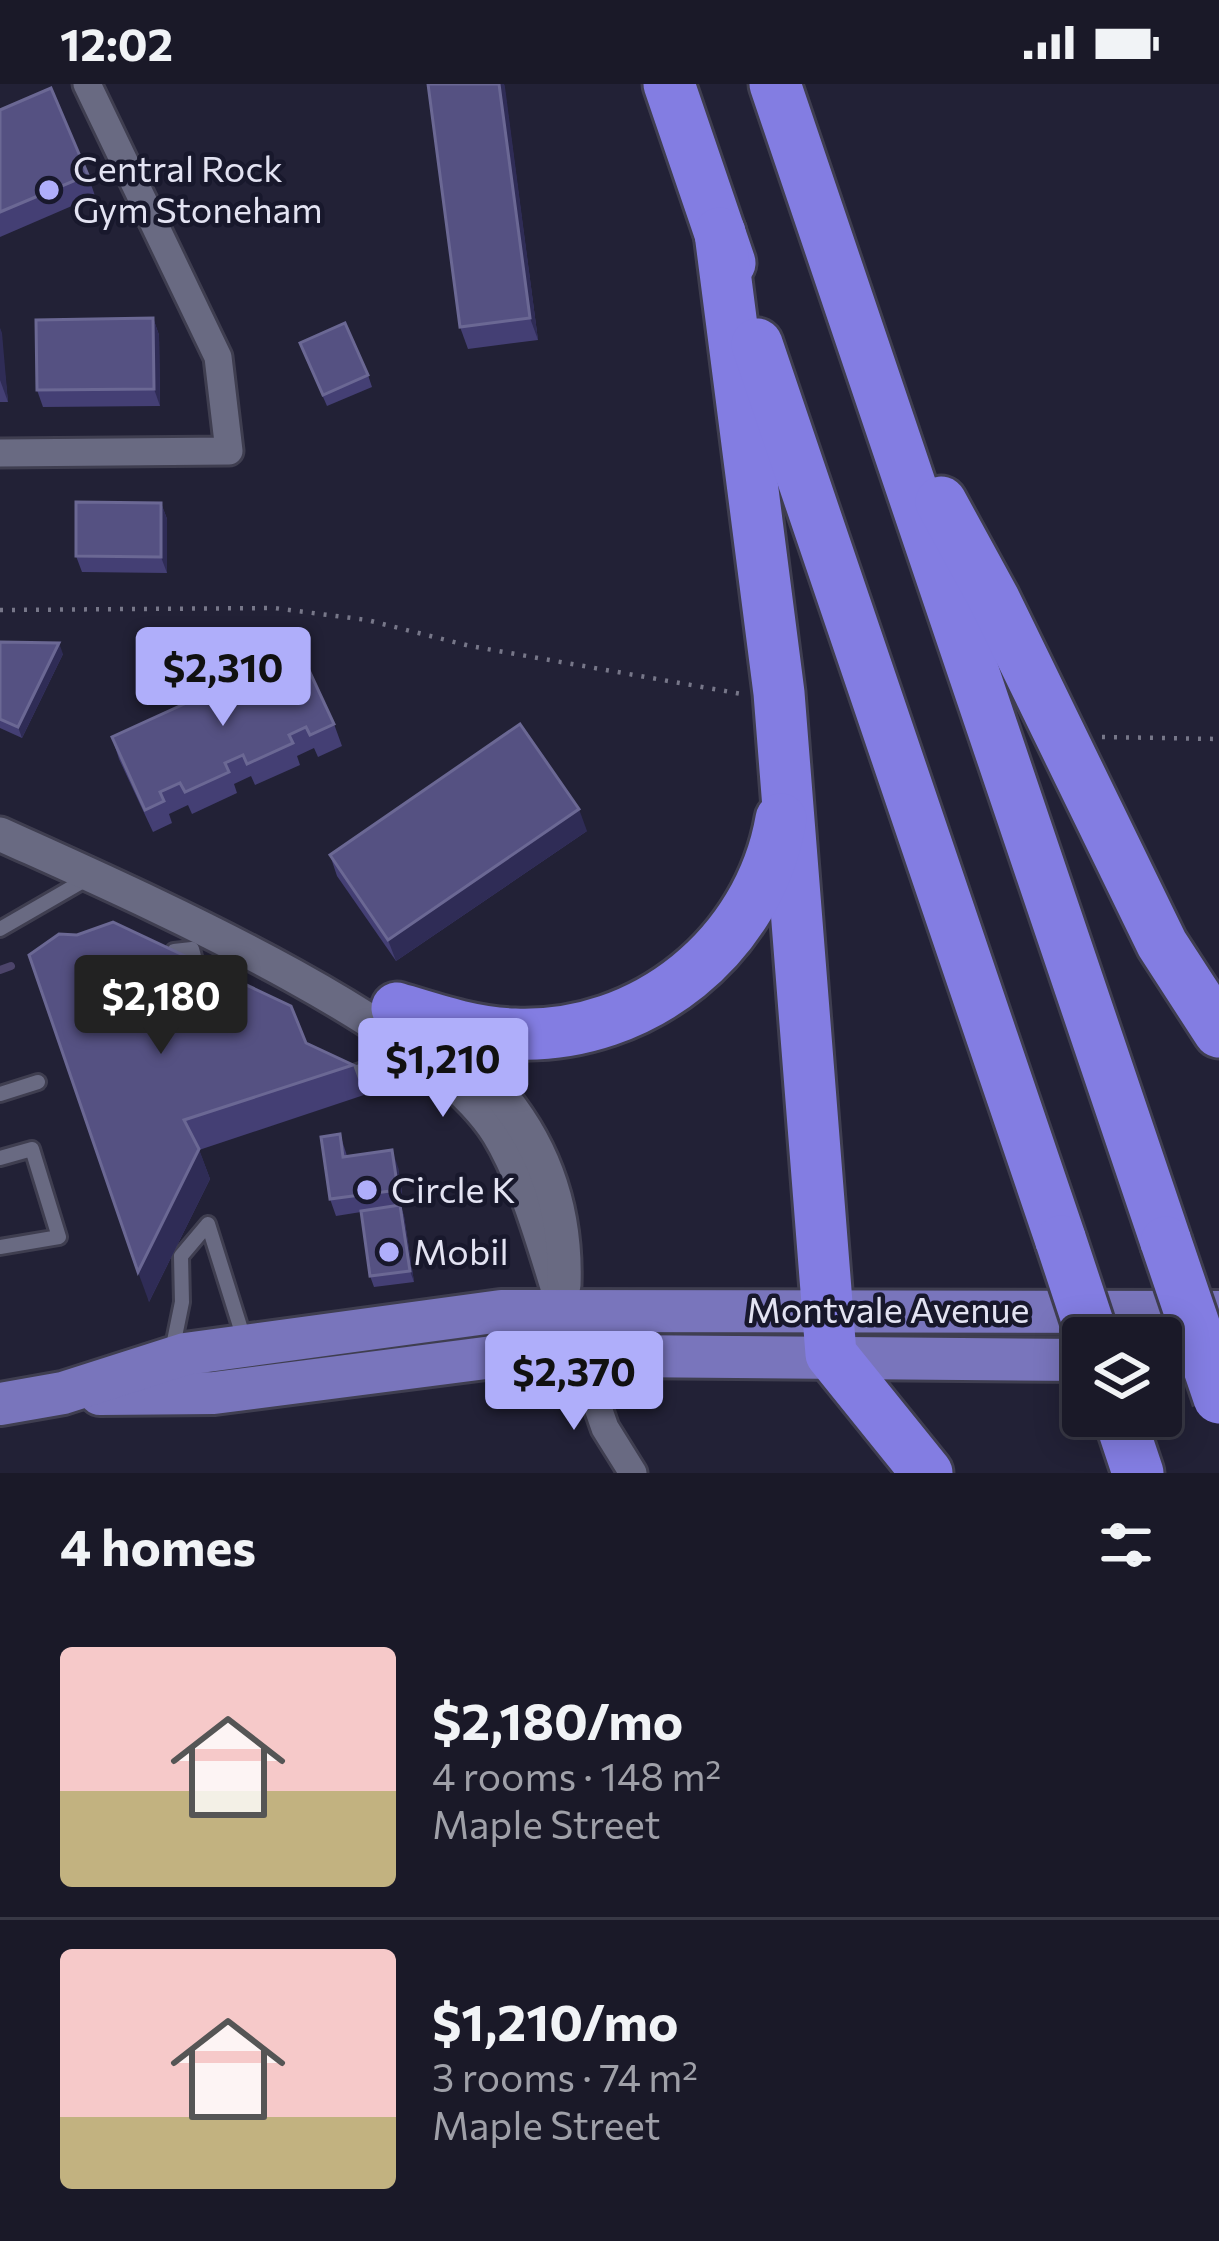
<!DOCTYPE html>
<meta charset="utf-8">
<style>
:root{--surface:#1a1928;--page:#272634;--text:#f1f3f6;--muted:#9fa0a8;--line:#383845;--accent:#afaefa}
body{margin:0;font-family:Commissioner,sans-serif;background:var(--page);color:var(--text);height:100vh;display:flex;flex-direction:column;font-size:45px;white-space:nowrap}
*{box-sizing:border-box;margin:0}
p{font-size:39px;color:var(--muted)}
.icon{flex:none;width:66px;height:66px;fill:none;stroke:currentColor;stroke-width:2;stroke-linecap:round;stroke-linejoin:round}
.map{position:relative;height:1389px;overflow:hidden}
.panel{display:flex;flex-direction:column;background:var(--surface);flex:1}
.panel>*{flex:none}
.controls{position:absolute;left:1062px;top:1233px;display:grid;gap:24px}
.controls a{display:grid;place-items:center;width:120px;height:120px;border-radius:12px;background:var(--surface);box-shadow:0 6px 30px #0003,0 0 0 3px var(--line);font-size:60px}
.price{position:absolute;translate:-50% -102px;padding:0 27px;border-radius:12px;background:var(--accent);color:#111;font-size:39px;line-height:78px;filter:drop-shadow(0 3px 6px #0008)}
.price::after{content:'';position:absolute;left:50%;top:72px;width:36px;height:27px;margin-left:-18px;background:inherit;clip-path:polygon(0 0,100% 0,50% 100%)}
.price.current{background:#222;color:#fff}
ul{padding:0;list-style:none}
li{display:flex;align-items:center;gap:36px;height:300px;padding:0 60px}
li+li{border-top:3px solid var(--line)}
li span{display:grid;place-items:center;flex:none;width:336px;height:240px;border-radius:12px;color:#555}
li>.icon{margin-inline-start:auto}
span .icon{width:144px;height:144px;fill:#fffc;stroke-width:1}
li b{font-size:51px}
h2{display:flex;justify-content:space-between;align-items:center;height:144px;padding:0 60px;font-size:51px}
.status{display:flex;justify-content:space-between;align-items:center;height:84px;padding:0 60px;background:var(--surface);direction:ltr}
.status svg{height:33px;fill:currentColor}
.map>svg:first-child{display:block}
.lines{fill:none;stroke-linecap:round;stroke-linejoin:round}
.stream{stroke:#4c446a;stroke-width:8}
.service-casing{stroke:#3f3e50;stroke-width:20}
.minor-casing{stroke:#3f3e50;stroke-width:33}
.tertiary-casing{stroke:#3f3e50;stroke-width:39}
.primary-casing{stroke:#3f3e50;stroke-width:48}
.motorway-casing{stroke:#3f3e50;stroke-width:57}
.path{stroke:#777789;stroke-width:4.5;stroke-dasharray:3 9;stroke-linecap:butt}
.service{stroke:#696a82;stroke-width:14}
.minor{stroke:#696a82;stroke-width:27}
.tertiary{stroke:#696a82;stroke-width:33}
.primary{stroke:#7975bc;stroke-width:42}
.motorway{stroke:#837de2;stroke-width:51}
.motorway-bridge-casing{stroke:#3f3e50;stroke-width:57;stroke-linecap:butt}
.motorway-bridge{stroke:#837de2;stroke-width:51}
.wall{fill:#443f74}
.shaded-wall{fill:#2f2c56}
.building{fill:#555182;stroke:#6b6894;stroke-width:3}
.poi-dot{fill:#afaefa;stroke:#18182c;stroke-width:4.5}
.labels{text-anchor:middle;stroke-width:9;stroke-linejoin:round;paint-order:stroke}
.poi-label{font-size:36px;fill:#e3e3f2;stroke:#18182c;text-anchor:start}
.street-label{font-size:36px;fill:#e3e3f2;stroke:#18182c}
</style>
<div class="status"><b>12:02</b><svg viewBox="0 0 49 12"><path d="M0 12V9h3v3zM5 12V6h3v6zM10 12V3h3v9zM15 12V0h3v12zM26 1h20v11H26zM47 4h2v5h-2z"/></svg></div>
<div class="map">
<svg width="1219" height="1389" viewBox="0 0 1219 1389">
<rect width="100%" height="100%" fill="#222136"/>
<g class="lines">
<polyline class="stream" points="0,886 11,882"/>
<g class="service-casing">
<g id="service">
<polyline points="0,845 90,793"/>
<polyline points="168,878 174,867 192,865 196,880 189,893"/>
<polyline points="343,993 412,969"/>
<polyline points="0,1010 38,998"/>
<polyline points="0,1074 32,1065 59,1153 0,1163"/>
<polyline points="172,1267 182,1218 181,1172 208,1140 244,1255"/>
</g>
</g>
<g class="minor-casing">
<g id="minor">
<polyline points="0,369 229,367 218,273 87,0"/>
<polyline points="579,1269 605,1344 633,1389"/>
</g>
</g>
<g class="tertiary-casing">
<g id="tertiary">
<path d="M0 750C125 807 428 937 498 1049 531 1103 550 1186 571 1246"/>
<path d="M425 943C515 1005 568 1088 564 1201"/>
</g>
</g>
<g class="primary-casing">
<g id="primary">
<polyline points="1161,1277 1219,1278"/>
<polyline points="100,1310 214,1309 508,1271 1083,1276"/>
<polyline points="0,1320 63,1309 185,1270 501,1227 1219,1228"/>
</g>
</g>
<g class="motorway-casing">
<g id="motorway">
<polyline points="669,0 730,179"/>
<polyline points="775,0 1166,1158"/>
<polyline points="720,149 779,609 831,1270 927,1389"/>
<polyline points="757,260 1061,1157"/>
<polyline points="941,418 994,515 1162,860 1219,948"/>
<path d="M397 924C436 936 475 949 515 950 644 955 759 862 781 735"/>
<polyline points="1119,1332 1138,1389"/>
</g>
</g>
<g class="path">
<polyline points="0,526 274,524 367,536 470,562 742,610"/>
<polyline points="1102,653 1219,655"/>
</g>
<use href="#service" class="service"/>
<use href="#minor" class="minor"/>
<use href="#tertiary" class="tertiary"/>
<use href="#primary" class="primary"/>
<use href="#motorway" class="motorway"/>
<g class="motorway-bridge-casing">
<g id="motorway-bridge">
<polyline points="1061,1157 1093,1254"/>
<polyline points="1166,1158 1219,1314"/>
</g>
</g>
<use href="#motorway-bridge" class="motorway-bridge"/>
</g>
<g class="wall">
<polygon points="428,0 504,0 538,256 468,265 460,243"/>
<polygon points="0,26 88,91 95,112 0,153"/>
<polygon points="153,234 159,251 160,322 43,323 37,306"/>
<polygon points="0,244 8,318 0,318"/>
<polygon points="304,270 368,291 372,303 327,322"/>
<polygon points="161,419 167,435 167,489 82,488 76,472"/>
<polygon points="0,558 63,570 22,654 0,644"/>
<polygon points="334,640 342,662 318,673 314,664 297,672 300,681 255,701 251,692 234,700 237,709 192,730 188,721 169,730 172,739 153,748 119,675 112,653"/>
<polygon points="587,747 396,877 337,792 330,771"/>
<polygon points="77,851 353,981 364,1011 199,1066 210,1095 149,1218"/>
<polygon points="340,1050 347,1072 398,1083 404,1122 401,1123 404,1132 414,1198 374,1203 370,1192 361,1128 336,1132 330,1115"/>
</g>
<g class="shaded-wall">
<polygon points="499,0 504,0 505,3 538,256 530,234"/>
<polygon points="153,234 159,251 160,322 154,305"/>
<polygon points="0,244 2,249 8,318 0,296"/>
<polygon points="161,419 167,435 167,489 161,473"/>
<polygon points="59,559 63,570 22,654 18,643"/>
<polygon points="579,725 587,747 396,877 388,856"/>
<polygon points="199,1065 210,1095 149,1218 138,1188"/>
<polygon points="392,1066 398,1083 404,1122 398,1106"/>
<polygon points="400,1121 404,1132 414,1198 410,1187"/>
</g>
<g class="building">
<polygon points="428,0 499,0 530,234 460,243"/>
<polygon points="51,4 88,91 0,128 0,26"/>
<polygon points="153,234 154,305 37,306 36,236"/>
<polygon points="345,239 368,291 323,311 300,259"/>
<polygon points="76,418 161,419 161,473 76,472"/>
<polygon points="0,558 59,559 18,643 0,635"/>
<polygon points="300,567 334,640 310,651 306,643 289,651 293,659 247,680 243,671 225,679 229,688 185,708 180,699 160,708 164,717 145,726 112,653"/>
<polygon points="520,640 579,725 388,856 330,771"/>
<polygon points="113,838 291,922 306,959 353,981 184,1036 199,1065 138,1188 29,871 59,850 77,851"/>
<polygon points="340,1050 343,1073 392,1066 398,1106 330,1115 321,1053"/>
<polygon points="400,1121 410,1187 370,1192 361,1127"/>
</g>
<g class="poi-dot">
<circle cx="49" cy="106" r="12"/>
<circle cx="367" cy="1106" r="12"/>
<circle cx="389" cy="1168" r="12"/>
</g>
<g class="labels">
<g class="poi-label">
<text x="73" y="98">Central Rock<tspan x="73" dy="41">Gym Stoneham</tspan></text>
<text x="391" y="1119">Circle K</text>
<text x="413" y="1181">Mobil</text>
</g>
<g class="street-label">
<text x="888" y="1239">Montvale Avenue</text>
</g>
</g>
</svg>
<div class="controls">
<a><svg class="icon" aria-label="layers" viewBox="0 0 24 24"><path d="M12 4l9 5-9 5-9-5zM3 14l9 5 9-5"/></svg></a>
</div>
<b class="price" style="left:223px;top:645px">$2,310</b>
<b class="price current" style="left:161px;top:973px">$2,180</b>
<b class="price" style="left:443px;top:1036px">$1,210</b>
<b class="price" style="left:574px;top:1349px">$2,370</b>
</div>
<section class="panel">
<h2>4 homes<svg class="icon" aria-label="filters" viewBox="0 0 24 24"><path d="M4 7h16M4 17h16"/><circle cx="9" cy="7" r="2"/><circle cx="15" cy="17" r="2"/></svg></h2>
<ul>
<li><span style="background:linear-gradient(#f6c9c9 60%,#c2b280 0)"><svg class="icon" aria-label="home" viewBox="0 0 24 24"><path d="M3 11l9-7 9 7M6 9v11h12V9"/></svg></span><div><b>$2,180/mo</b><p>4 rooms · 148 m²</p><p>Maple Street</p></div></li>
<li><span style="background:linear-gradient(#f6c9c9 70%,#c2b280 0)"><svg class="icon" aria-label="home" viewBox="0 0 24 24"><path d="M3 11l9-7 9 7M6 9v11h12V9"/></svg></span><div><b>$1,210/mo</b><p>3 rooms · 74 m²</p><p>Maple Street</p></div></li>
</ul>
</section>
